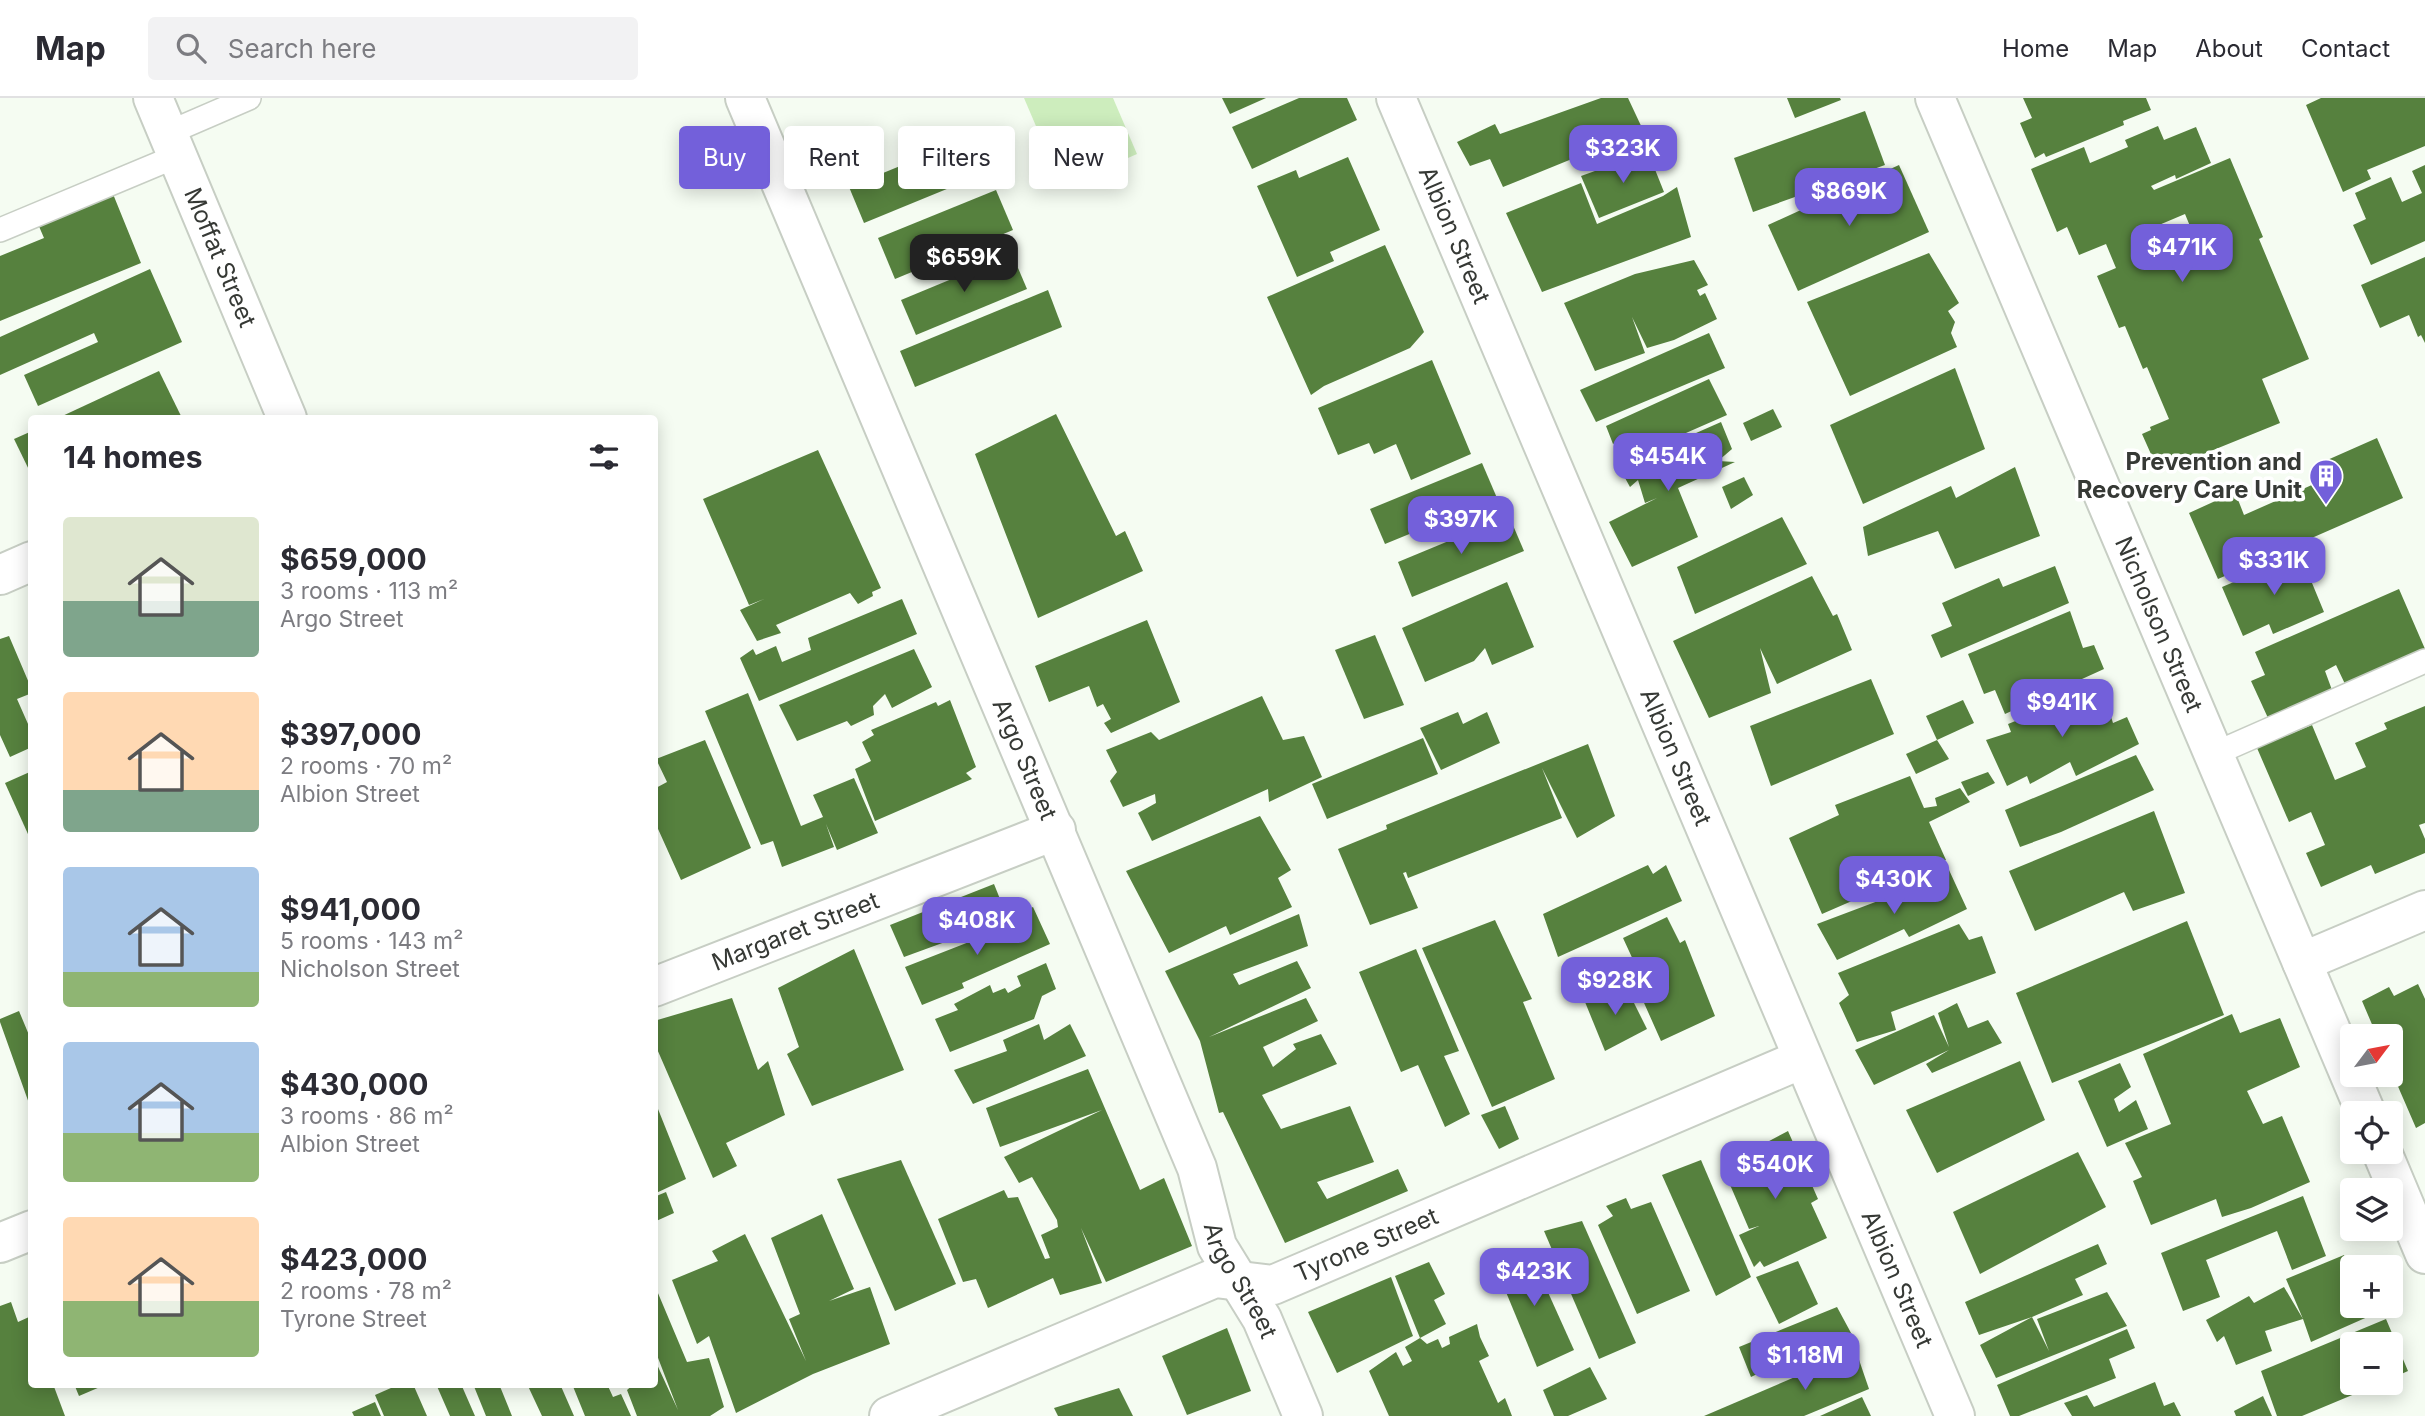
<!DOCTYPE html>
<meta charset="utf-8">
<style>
:root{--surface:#fff;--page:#f2f2f3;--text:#2b2b33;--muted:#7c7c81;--line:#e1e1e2;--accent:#7360da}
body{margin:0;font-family:Inter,sans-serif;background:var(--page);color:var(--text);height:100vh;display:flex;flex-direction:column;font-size:26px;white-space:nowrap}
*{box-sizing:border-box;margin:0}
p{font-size:23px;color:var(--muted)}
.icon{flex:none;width:38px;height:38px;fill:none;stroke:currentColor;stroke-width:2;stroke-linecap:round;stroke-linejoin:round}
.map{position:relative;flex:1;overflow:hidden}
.details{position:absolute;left:28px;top:317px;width:630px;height:973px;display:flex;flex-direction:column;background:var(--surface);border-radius:7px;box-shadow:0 4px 18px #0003}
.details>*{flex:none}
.top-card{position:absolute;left:679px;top:28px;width:665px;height:63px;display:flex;gap:14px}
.needle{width:46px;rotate:58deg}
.buttons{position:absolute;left:2340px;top:926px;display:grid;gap:14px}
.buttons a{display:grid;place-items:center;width:63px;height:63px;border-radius:7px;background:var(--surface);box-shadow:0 4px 18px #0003;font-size:35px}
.price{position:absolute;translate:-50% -60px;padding:0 16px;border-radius:14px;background:var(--accent);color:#fff;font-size:23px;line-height:46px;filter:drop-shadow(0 2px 4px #0008)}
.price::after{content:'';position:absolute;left:50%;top:42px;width:21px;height:16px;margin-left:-10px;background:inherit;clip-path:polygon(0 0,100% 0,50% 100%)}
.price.on{background:#222;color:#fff}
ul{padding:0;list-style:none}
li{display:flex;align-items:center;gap:21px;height:175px;padding:0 35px}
li span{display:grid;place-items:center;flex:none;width:196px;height:140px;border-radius:7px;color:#555}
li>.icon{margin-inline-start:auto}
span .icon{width:84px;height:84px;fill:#fffc;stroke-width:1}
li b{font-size:30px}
h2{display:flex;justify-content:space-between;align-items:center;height:84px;padding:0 35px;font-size:30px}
.chip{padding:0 24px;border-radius:7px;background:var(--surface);box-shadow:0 4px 18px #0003;font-size:24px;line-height:63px}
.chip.on{background:var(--accent);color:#fff}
header{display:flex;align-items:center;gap:42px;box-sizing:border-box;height:98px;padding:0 35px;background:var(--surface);border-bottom:2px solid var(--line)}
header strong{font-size:33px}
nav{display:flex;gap:38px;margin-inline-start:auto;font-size:24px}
.search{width:490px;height:63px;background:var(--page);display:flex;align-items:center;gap:18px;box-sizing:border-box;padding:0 24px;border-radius:7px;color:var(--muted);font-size:26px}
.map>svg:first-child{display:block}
.green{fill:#cdedbd}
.building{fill:#56813e;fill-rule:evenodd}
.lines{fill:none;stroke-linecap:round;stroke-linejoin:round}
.lane-casing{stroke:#c7cec4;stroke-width:26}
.street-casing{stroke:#c7cec4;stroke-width:42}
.lane{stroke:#fff;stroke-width:23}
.street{stroke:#fff;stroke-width:38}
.labels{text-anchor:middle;stroke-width:7;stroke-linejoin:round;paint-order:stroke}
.street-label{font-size:24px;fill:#363935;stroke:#fff}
.poi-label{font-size:24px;font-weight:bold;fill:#363935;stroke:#fff;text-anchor:end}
</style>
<header>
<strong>Map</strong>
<div class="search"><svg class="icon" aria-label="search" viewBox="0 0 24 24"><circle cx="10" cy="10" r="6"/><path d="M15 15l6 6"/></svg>Search here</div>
<nav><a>Home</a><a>Map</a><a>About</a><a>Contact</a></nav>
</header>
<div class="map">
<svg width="2425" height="1318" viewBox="0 0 2425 1318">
<rect width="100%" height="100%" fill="#f5fcf2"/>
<polygon class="green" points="1024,0 1113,0 1137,56 1062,89"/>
<g class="building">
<polygon points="1222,0 1266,0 1230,16"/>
<polygon points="1299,0 1347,0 1357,22 1252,71 1232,29"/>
<polygon points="1601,0 1628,0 1643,32 1503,89 1490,61 1470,68 1457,44 1495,26 1500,36"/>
<polygon points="1787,0 1840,0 1841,2 1795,20"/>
<polygon points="2023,0 2146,0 2151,12 2123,23 2124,27 2046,59 2044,55 2035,60 2020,25 2032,20"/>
<polygon points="2321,0 2425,0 2425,48 2367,72 2371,81 2343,94 2306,7"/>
<polygon points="1865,13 1885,67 1753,114 1734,60"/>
<path d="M2158 28 2164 42 2196 29 2211 65 2176 81 2175 77 2151 88 2154 92 2230 60 2263 139 2259 141 2309 261 2262 281 2280 325 2159 374 2142 336 2151 332 2150 329 2169 321 2147 269 2143 271 2125 228 2119 230 2097 178 2116 170 2106 146 2079 157 2067 129 2057 134 2031 71 2084 49 2090 65 2128 49 2125 42ZM2185 116 2192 133 2166 144 2159 127Z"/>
<polygon points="961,43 976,79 864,125 849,89"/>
<polygon points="1648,54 1664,94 1599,120 1581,78"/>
<polygon points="1348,59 1380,132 1330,154 1334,163 1297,179 1257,88 1296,72 1299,80"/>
<polygon points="1899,67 1929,134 1798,193 1768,127"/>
<polygon points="2425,67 2425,143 2371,167 2353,127 2366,121 2355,95 2391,79 2402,104 2422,95 2412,73"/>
<polygon points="1581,85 1597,126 1663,98 1677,89 1691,139 1542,194 1506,115"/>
<polygon points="996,92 1013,132 895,181 878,140"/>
<polygon points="113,96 141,165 0,223 0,158 44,140 38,126"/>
<polygon points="1385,147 1424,234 1410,250 1324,288 1311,297 1267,199"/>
<polygon points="1929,155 1959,205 1948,213 1955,224 1951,235 1957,249 1850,298 1807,204"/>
<polygon points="1012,156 1027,191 916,237 901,202"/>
<polygon points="2425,159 2425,245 2421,237 2418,239 2409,217 2380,230 2361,187"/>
<polygon points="1694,162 1708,187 1697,192 1700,198 1705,195 1717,221 1674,242 1647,250 1632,219 1645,255 1595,273 1564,205 1635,176"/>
<polygon points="150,171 182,244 38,308 24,277 98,244 94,235 0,277 0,239"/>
<polygon points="1048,192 1062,229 915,289 900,253"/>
<polygon points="1709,235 1725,270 1596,324 1580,292"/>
<polygon points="1432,262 1471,356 1411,382 1396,346 1374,356 1369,345 1338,357 1318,310"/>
<polygon points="1955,270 1985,351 1863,406 1830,327"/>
<polygon points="159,273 182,320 58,320"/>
<polygon points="1709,281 1727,317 1629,360 1621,342 1613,346 1606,328"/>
<polygon points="1773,311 1782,329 1751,343 1743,325"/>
<polygon points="1056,316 1116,438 1125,433 1143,473 1038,520 975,356"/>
<polygon points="1721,324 1732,351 1718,363 1735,364 1678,390 1698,439 1632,469 1609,424 1657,400 1645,405 1638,382 1630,389 1619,369"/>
<polygon points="32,333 32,378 14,341"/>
<polygon points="2377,340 2403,400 2218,481 2189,415 2235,394 2244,417 2332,378 2325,363"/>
<polygon points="818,352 881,490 872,494 873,498 858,506 850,495 776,527 781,535 757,543 740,512 764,501 749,507 703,401"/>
<polygon points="1482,365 1497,400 1385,446 1370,411"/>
<polygon points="2015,369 2040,438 1955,471 1938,433 1868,458 1863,429 1951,388 1956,400"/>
<polygon points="1744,379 1753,397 1731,411 1722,389"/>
<polygon points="1509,418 1524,453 1412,499 1398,464"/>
<polygon points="1782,419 1807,466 1695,516 1677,469"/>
<polygon points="2300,456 2324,514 2273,536 2269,526 2243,538 2222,489"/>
<polygon points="2055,468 2069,505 1941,560 1931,537 1952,528 1942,505 1999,480 2003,489"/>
<polygon points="1812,478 1833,518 1837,516 1852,552 1777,586 1760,550 1771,595 1709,620 1673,543"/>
<polygon points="1507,484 1534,549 1492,567 1485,550 1474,563 1425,584 1402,530"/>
<polygon points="2399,491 2425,551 2345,586 2336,567 2325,573 2332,592 2268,620 2251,583 2265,577 2255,554"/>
<polygon points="902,501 917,536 759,603 740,560 753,551 756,557 776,548 782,564 811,552 808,540"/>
<polygon points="2070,513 2083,550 2094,547 2104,571 2005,616 1995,592 1984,596 1968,556"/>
<polygon points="1147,522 1180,604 1111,635 1104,625 1111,621 1103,606 1097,609 1089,588 1049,604 1035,568"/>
<polygon points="1375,537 1404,607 1364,621 1335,552"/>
<polygon points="9,538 32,592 32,595 17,601 32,635 32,649 10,659 0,637 0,541"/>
<polygon points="914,551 932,589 892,610 885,596 873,608 874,617 851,628 847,623 797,643 779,607"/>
<polygon points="1871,581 1894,636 1771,688 1750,628"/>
<polygon points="2101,588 2113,625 2127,619 2139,646 2076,678 2070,664 2030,686 2027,678 2007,688 1986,642 2011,634 2008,626"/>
<polygon points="748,595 801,728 823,719 813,697 854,680 878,735 837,752 826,726 834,749 782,769 773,743 761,747 705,613"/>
<polygon points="1262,598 1283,642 1304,638 1322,679 1269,704 1268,691 1152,743 1138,715 1156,705 1155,696 1123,709 1110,683 1117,674 1106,652 1151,634 1159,642"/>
<polygon points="950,602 976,669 966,675 972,681 875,723 855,671 871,663 862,644 874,637 871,632 936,604 938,608"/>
<polygon points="1963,602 1974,625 1937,642 1926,618"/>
<polygon points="2425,608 2425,725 2419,727 2425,741 2425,755 2375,776 2371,767 2321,789 2306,755 2325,747 2311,714 2289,724 2257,650 2312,627 2335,682 2366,669 2355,645 2387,631 2384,625"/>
<polygon points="1458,614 1463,626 1487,614 1500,645 1441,672 1420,630"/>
<polygon points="1423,640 1438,676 1327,721 1312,686"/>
<polygon points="705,642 751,750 681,782 654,722 654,691 667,684 656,661"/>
<polygon points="1937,642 1949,661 1916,676 1906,656"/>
<polygon points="1588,646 1615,718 1577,740 1542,670 1562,720 1408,780 1406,774 1403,775 1418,810 1370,827 1338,751 1387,731 1386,727"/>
<polygon points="2136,657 2154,692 2061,734 2020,749 2005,712"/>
<polygon points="32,673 32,745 5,685"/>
<polygon points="1988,674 1995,685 1968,698 1961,684"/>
<polygon points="1910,678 1924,710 1937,708 1935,700 1960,690 1970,704 1929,724 1946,762 1822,816 1789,740 1839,717 1835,707"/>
<polygon points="2154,713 2185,795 2133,813 2124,794 2035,833 2009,773"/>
<polygon points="1260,718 1291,772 1278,780 1292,809 1230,837 1226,828 1169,855 1126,773"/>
<polygon points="1648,767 1653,776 1666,767 1682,803 1558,859 1543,816"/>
<polygon points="1949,772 1967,811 1909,839 1904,831 1837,862 1817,826 1886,800"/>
<polygon points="994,786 1008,821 904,859 890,827"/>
<polygon points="1033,809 1050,846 962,885 964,890 922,907 905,869 1010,828 1010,819"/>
<polygon points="1299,816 1308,848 1233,876 1239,887 1297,863 1311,890 1209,939 1306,900 1318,923 1263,949 1273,969 1296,951 1293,946 1321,936 1337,966 1262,997 1281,1031 1350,1008 1374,1064 1317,1084 1327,1101 1398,1071 1408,1093 1285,1145 1223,1014 1219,1015 1200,943 1165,873"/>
<polygon points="1667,819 1680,845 1685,842 1715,918 1661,943 1628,869 1635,866 1623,840"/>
<polygon points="1495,822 1532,901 1523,904 1555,981 1492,1009 1422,850"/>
<polygon points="2187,823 2224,917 2052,985 2016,895"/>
<polygon points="1959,826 1969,842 1982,838 1996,875 1891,914 1896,932 1857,944 1839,905 1849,897 1838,875"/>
<polygon points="854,851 904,972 812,1008 787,956 799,949 778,890"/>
<polygon points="1416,851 1459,953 1444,958 1470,1016 1445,1029 1418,967 1401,974 1359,874"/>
<polygon points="1046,865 1056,891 1042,898 1034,921 950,954 935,921 958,912 954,906 990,887 993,895 1005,890 1008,895 1021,888 1017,878"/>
<polygon points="2418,886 2425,901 2425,1025 2416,1030 2390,970 2390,938 2377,938 2362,903 2389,889 2394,898"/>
<polygon points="1625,887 1647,931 1605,953 1585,904"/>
<polygon points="732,900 758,972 768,963 785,1017 726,1045 737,1068 713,1080 654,944 654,923"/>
<polygon points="1957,905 1968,930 1988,922 2002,945 1932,975 1926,966 1949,952 1874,987 1855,952 1934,917 1949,949 1938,915"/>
<polygon points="19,913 29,937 32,936 31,1011 0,924 0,921"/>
<polygon points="2232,916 2240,935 2280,920 2300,969 2247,993 2263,1026 2282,1018 2310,1084 2251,1110 2222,1119 2216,1101 2151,1127 2133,1083 2142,1079 2125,1045 2171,1026 2143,956"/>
<polygon points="1039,926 1044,942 1070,926 1086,958 973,1006 954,972 1007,953 1003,942"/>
<polygon points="2020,963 2045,1022 1937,1075 1906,1012"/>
<polygon points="2120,965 2131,989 2114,1001 2119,1014 2136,1002 2148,1031 2107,1049 2078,983"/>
<polygon points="1088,971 1140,1092 1164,1080 1192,1148 1106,1184 1081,1130 1102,1185 1060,1197 1053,1180 988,1210 976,1181 963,1184 938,1121 1004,1092 1008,1100 1018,1099 1045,1161 1050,1160 1041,1137 1058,1129 1057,1122 1032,1079 1019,1085 1004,1059 1102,1012 1000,1049 986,1010"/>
<polygon points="654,1001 686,1081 654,1096"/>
<polygon points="1505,1008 1519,1041 1499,1051 1481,1017"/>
<polygon points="1788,1033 1818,1101 1811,1105 1827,1140 1764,1169 1760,1163 1754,1169 1739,1137 1759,1128 1749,1131 1722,1068"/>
<polygon points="2078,1054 2106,1109 1980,1176 1953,1114"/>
<polygon points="901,1062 956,1186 895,1213 837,1081"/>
<polygon points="1701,1062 1751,1179 1716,1198 1662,1077"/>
<polygon points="666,1094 674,1115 654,1124 654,1099"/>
<polygon points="2303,1098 2326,1158 2292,1172 2277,1133 2206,1162 2220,1199 2183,1213 2161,1155"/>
<polygon points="1626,1100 1631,1111 1651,1104 1690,1193 1637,1216 1598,1127 1613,1118 1606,1108"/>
<polygon points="822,1116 854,1191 829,1203 870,1189 890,1246 813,1276 736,1315 709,1238 697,1246 672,1182 718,1163 712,1153 745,1136 806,1263 789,1221 800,1216 771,1140"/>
<polygon points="1582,1123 1636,1245 1599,1261 1544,1133"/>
<polygon points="2098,1146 2107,1166 2075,1181 2083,1197 2032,1219 2049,1253 2037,1221 2107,1194 2127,1228 1996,1280 1980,1247 2032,1219 1979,1237 1965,1204"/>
<polygon points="1528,1150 1574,1252 1537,1269 1494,1165"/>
<polygon points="2344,1157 2352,1174 2352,1208 2368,1208 2372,1217 2311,1244 2303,1221 2265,1233 2272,1253 2236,1267 2224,1238 2217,1244 2206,1222 2249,1198 2254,1205 2284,1189 2303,1221 2286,1181"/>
<polygon points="1798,1163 1818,1206 1779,1226 1756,1179"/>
<polygon points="1429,1164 1445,1196 1434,1202 1446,1226 1420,1240 1427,1246 1438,1241 1442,1250 1450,1246 1449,1239 1477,1226 1480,1239 1489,1258 1479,1263 1498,1305 1505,1300 1512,1318 1389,1318 1369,1273 1396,1254 1403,1268 1412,1263 1405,1249 1420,1240 1395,1178"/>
<polygon points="1391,1179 1413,1238 1337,1275 1308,1214"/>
<polygon points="655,1188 687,1264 709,1260 724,1309 710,1318 637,1318 627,1292 634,1286 654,1286 654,1260 678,1312 655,1252"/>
<polygon points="11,1204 18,1224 29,1219 32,1226 32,1286 53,1286 65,1318 0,1318 0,1208"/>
<polygon points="1837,1209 1857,1246 1795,1273 1790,1260 1751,1279 1739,1249"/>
<polygon points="2386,1221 2408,1273 2390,1281 2390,1246 2352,1246 2352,1284 2381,1285 2302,1318 2277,1318 2261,1273"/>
<polygon points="1227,1230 1251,1293 1187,1317 1162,1258"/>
<polygon points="2127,1231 2135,1250 2109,1261 2116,1280 2019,1318 2010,1318 1997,1287"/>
<polygon points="1856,1253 1869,1291 1804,1318 1704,1318"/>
<polygon points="1590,1269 1607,1301 1568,1318 1554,1318 1543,1292"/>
<polygon points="2155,1284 2164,1308 2174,1304 2181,1318 2072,1318 2064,1305 2087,1297 2094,1309"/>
<polygon points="74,1286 107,1286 79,1298"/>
<polygon points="400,1286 413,1286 427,1318 384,1318 375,1297"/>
<polygon points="436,1286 461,1286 475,1318 450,1318"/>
<polygon points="473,1286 499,1286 512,1318 486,1318"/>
<polygon points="527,1286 560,1286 574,1318 542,1318"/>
<polygon points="572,1286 607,1286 613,1299 621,1296 631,1318 585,1318"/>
<polygon points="1119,1290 1133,1318 1058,1318 1054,1310"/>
<polygon points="2263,1298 2272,1318 2236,1318 2234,1313"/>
<polygon points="1862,1299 1871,1318 1820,1318"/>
<polygon points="375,1304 381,1318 354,1318 352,1314"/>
</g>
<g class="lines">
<g class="lane-casing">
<g id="lane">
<polyline points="168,35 249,0"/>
<polyline points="0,132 177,58"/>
<polyline points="2214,656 2425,563"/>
</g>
</g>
<g class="street-casing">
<g id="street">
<path id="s1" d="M153 0 287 320"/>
<path id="s2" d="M745 0 1197 1070 1217 1148 1262 1221 1303 1318"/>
<path id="s3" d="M1396 0 1955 1318"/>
<path id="s4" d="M1935 0 2366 1015"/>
<polyline points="0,477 32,463"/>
<polyline points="2302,864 2425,812"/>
<path id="s5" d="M654 889 1056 732"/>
<polyline points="2382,1054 2425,1156"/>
<polyline points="0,1145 32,1132"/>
<path id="s6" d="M889 1318 1215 1180 1273 1187 1802 961"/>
</g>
</g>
<use href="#lane" class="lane"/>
<use href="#street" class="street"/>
</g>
<defs>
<g id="building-pin" transform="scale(1.75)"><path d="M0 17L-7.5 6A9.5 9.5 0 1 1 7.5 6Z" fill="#7360da" stroke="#fff"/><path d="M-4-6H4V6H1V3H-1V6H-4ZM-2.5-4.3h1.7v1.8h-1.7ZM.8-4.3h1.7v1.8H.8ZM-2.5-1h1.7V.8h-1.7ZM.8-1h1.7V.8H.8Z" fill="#fff"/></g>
</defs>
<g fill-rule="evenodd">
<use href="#building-pin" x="2326" y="378"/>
</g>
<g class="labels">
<g class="street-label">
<text dy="8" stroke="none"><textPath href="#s3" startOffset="149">Albion Street</textPath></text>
<text dy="8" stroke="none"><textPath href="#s1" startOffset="173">Moffat Street</textPath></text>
<text dy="8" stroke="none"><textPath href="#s4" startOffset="572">Nicholson Street</textPath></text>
<text dy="8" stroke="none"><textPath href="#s3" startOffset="716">Albion Street</textPath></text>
<text dy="8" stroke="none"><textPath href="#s2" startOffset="718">Argo Street</textPath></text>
<text dy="8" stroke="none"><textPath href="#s5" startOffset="152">Margaret Street</textPath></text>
<text dy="8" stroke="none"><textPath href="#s6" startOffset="514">Tyrone Street</textPath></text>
<text dy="8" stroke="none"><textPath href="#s3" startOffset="1283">Albion Street</textPath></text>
<text dy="8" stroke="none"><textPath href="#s2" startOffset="1283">Argo Street</textPath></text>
</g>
<g class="poi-label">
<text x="2302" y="372">Prevention and<tspan x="2302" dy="28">Recovery Care Unit</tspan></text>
</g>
</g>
</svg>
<div class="buttons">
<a><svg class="needle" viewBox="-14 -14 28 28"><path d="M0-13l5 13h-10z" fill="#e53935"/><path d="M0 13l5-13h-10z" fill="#7c7c81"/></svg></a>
<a><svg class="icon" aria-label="locate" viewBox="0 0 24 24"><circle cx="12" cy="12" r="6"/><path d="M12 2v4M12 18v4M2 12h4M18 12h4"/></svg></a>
<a><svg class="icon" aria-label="layers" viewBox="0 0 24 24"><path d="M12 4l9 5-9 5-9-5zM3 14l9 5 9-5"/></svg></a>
<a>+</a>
<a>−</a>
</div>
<b class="price" style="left:1623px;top:87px">$323K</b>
<b class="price" style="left:1849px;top:130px">$869K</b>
<b class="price" style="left:2182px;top:186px">$471K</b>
<b class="price on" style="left:964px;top:196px">$659K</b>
<b class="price" style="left:1668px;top:395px">$454K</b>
<b class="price" style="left:1461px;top:458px">$397K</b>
<b class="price" style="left:2274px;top:499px">$331K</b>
<b class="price" style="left:2062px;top:641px">$941K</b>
<b class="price" style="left:1894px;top:818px">$430K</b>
<b class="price" style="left:977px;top:859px">$408K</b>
<b class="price" style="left:1615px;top:919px">$928K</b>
<b class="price" style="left:1775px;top:1103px">$540K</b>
<b class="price" style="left:1534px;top:1210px">$423K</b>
<b class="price" style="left:1805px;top:1294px">$1.18M</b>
<div class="top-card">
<a class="chip on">Buy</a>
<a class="chip">Rent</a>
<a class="chip">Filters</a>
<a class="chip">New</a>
</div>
<section class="details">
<h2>14 homes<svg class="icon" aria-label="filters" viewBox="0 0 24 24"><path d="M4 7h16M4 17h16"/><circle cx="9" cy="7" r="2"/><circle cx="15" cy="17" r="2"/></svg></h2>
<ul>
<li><span style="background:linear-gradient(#dfe7d0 60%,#7fa58c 0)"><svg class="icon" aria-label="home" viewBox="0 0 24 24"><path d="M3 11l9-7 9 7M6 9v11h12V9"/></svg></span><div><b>$659,000</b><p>3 rooms · 113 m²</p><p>Argo Street</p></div></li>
<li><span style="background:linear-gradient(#ffd9b3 70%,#7fa58c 0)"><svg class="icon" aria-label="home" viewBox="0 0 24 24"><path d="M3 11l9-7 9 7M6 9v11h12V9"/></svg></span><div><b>$397,000</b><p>2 rooms · 70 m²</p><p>Albion Street</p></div></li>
<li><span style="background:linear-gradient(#a9c7e8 75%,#8fb573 0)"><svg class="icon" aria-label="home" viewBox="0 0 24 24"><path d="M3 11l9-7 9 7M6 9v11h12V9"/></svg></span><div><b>$941,000</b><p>5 rooms · 143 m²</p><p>Nicholson Street</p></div></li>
<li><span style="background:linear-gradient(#a9c7e8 65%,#8fb573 0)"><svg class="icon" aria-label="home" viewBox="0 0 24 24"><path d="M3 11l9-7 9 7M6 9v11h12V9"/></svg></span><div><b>$430,000</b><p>3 rooms · 86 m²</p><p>Albion Street</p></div></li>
<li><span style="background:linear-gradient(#ffd9b3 60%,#8fb573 0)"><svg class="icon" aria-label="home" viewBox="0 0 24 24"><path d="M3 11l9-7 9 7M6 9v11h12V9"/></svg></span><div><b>$423,000</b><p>2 rooms · 78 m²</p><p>Tyrone Street</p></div></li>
</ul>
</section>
</div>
